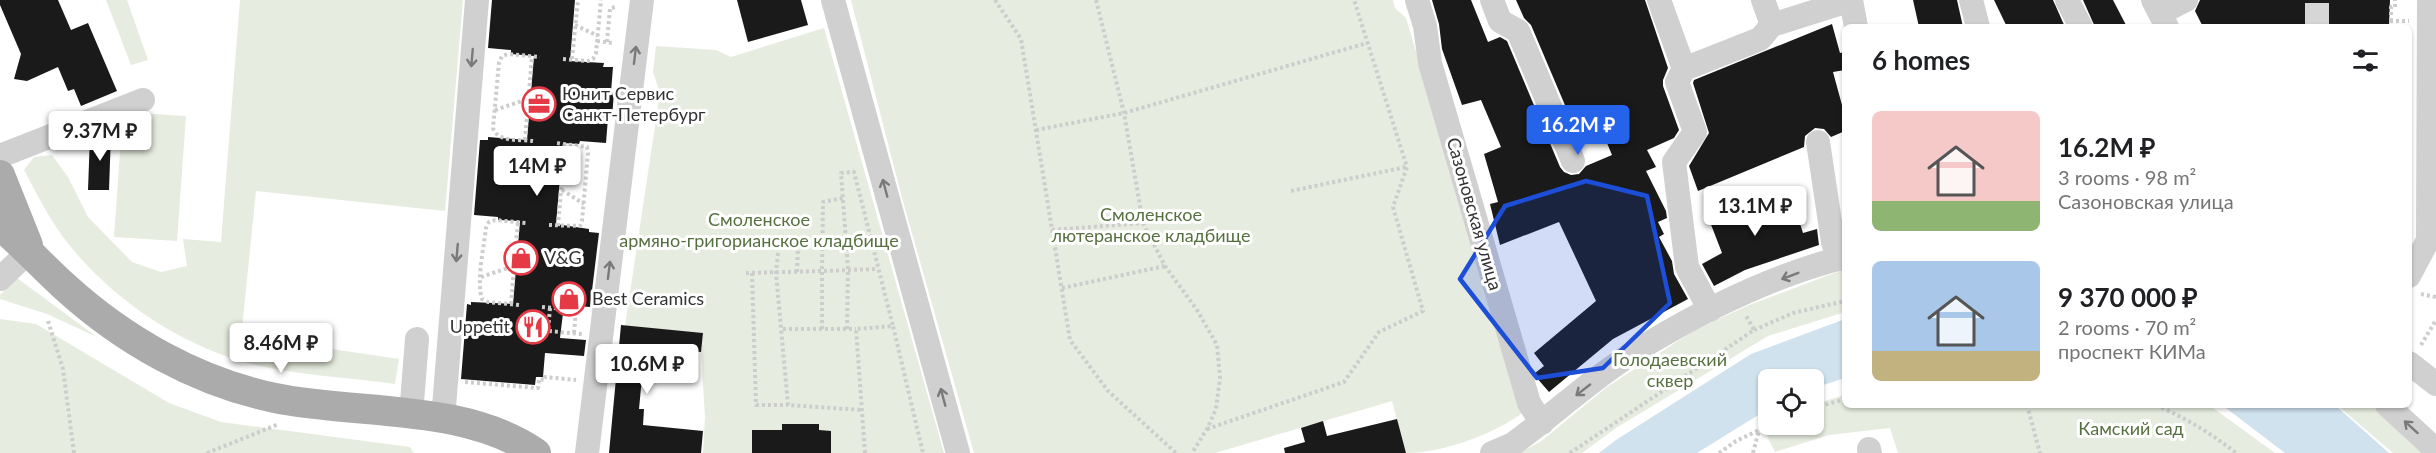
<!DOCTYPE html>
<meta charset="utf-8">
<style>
:root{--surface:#fff;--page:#f6f6f6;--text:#202124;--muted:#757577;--accent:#2563eb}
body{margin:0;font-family:Lato,sans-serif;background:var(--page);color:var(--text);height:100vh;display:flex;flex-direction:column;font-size:22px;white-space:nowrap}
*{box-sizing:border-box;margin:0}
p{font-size:20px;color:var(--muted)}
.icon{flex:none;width:33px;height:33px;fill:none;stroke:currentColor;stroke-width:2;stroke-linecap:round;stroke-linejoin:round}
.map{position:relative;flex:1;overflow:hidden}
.details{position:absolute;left:1842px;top:24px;width:570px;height:384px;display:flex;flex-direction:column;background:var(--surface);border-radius:9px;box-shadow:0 2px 4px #0004}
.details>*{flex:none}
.controls{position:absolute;left:1758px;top:369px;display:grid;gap:12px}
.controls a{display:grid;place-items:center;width:66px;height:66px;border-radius:9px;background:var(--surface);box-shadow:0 2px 4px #0004;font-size:30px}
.price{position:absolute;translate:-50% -51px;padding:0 14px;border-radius:6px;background:#fff;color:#222;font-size:20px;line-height:39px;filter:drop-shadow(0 2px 3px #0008)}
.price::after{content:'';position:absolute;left:50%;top:36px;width:18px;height:14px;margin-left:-9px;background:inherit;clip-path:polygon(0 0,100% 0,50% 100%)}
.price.selected{background:var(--accent);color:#fff}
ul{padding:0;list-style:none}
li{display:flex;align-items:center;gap:18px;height:150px;padding:0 30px}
li span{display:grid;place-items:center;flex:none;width:168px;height:120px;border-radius:9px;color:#555}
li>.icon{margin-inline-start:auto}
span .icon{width:72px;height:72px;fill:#fffc;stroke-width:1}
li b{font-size:26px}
h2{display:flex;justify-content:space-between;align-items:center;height:72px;padding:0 30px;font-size:26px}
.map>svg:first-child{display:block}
.green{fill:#e6ecdf}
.water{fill:#cfe2ee}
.building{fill:#1a1a1a}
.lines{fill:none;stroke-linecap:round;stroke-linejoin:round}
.minor-tunnel{stroke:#d6d6d6;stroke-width:24;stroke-dasharray:24 12;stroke-linecap:butt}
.path{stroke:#cdcdcd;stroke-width:4;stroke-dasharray:3 3;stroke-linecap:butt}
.minor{stroke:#d0d0d0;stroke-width:24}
.major{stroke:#ababab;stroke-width:30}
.oneway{stroke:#7a7a7a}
.marked{fill:#1d4ed8;fill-opacity:0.2;stroke:#1d4ed8;stroke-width:4.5;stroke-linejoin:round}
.labels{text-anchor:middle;stroke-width:6;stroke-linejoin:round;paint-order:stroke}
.poi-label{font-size:18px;fill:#333;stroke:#fff;text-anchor:start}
.street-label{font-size:18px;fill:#333;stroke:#fff}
.park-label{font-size:18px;fill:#56703f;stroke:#fff}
</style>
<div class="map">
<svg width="2436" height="453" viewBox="0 0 2436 453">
<rect width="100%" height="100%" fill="#fff"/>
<g class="green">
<polygon points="106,0 127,0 148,60 131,65"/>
<path d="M240 0H463L445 211 256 191 242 329 298 344 399 359 395 384C346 377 287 375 241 361 173 341 106 294 63 237 48 216 36 193 24 170L34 157 52 155 68 177 88 217 132 262 161 272 187 266 183 239 221 242Z"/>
<path d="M851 0H1393L1395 8 1406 18 1524 412C1494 434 1443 453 1406 453L1392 401 1215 453H974L901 194Z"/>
<polygon points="824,28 944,453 703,453 705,417 701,352 703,333 625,326 660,93 653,72 656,46 716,50 731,57"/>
<polygon points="123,112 186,116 177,241 114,237"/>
<polygon points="1845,269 1845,312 1768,336 1616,428 1582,453 1519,453 1540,442 1607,387 1695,330 1749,305"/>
<polygon points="17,278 97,337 47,314 0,299 0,295"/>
<polygon points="0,319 36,324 169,403 221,422 410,447 414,453 0,453"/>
<polygon points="1845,395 1845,405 2209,405 2275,453 1898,453 1890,428 1829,435 1775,452 1762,426 1768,423 1768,424 1814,424 1814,404"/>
<polygon points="2337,405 2372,405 2425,453 2393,453"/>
</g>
<g class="water">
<polygon points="1845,319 1845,378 1814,388 1814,380 1768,380 1768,409 1697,453 1599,453 1616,440 1751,354"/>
<polygon points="2222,405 2335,405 2389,453 2285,453"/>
</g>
<g class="building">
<polygon points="0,0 58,0 71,30 88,23 117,91 81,106 74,89 68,91 58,67 27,81 14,79 21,54 0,5"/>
<polygon points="492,0 575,0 570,61 604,63 603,67 613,67 611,92 614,92 612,118 608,118 606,143 580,141 579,144 563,143 556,224 589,229 589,232 599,233 590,307 564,305 560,338 586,340 584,356 545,353 543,377 536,377 535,385 461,379 467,304 471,305 471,302 513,304 520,221 498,220 498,217 474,215 480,140 488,140 488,137 527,140 534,56 511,54 511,50 488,48"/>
<polygon points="737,0 801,0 808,25 748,42"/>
<polygon points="1432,0 1471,0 1488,42 1500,37 1507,41 1560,167 1564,172 1571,175 1579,174 1586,166 1612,155 1592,107 1570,117 1531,25 1524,18 1516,0 1645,0 1668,68 1663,80 1663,86 1679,130 1674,138 1647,150 1656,167 1646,171 1666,211 1667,218 1658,222 1664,234 1659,237 1672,261 1674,274 1688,299 1613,339 1549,392 1536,377 1535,373 1544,366 1534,353 1596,301 1559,222 1500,245 1490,204 1498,202 1484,154 1501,147 1481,100 1462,105 1442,49 1439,24"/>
<polygon points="1913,0 1957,0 1963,27 1919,27"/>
<polygon points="1994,0 2053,0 2065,27 2007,27"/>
<polygon points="2083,0 2113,0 2127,27 2095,27"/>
<polygon points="2200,0 2390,0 2389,27 2203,27 2195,11"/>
<polygon points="1832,24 1840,53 1845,52 1845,70 1833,72 1845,116 1845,131 1831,137 1824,129 1815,128 1805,136 1804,147 1698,191 1689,166 1709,133 1693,83 1694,80"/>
<polygon points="100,132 111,133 109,190 88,190 90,136"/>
<polygon points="1792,198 1803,233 1817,229 1819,245 1745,270 1714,286 1702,264 1722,253 1705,209 1738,202 1742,212"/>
<polygon points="621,325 703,333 701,352 645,346 639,409 644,409 643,425 703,431 701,453 609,453"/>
<polygon points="1397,419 1406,453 1285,453 1284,448 1305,442 1301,428 1323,421 1327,436"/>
<polygon points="782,424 819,424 819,430 831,431 831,453 752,453 752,430 782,430"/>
</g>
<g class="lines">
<polyline class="minor-tunnel" points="2317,27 2317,0"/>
<g class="path">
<polyline points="995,0 1021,39 1070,340 1108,391 1176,453"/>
<polyline points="1096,0 1124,113 1143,223 1165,266 1197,310 1217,345 1220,378 1216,409 1207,429 1192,453"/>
<polyline points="2390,21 2409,21"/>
<polyline points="575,25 598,36"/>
<polyline points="2391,27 2391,7 2395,7 2395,0"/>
<polyline points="597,41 613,43"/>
<polyline points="607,42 610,8 616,7"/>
<polyline points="563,59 588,61 593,59 596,53 601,0"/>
<polyline points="572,59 578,0"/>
<polyline points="495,110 528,99"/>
<polyline points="1036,130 1124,113 1367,43"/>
<polyline points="525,140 532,56"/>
<path d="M533 141C520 139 498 143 493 128L499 62 502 56 508 54 540 57"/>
<polyline points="562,190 584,204"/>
<polyline points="1291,191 1406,167"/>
<polyline points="549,225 580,226 582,221 588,153 587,147 556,143"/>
<polyline points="558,226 565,143"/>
<polyline points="1052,230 1143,223"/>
<polyline points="778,253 776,273 788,405 862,410"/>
<polyline points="797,272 798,248"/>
<polyline points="746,273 822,271 823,202 843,198"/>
<polyline points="752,273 756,405 788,405"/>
<polyline points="481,277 514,266"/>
<polyline points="1062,288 1165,266"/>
<polyline points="2421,294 2436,297"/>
<polyline points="511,304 518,222"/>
<path d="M519 305 488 302 482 299C476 281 484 247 486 228L489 222 495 220 526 223"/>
<polyline points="542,307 576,310 574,333"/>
<polyline points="550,308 548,331 582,334"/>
<polyline points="48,321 63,369 74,453"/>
<polyline points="783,329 856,329"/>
<polyline points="822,329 822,271 877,269"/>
<polyline points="847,329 848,269 841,173 854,172 893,326"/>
<polyline points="1754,330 1793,313 1845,301"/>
<polyline points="2421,345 2436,320"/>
<polyline points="465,382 538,388 539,379 545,380 545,377 576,380"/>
<polyline points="2027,405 2040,453"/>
<path d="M2156 405C2185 418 2211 433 2236 453"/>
<polyline points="1814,408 1845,399"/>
<polyline points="1207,429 1344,382 1379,332 1423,311 1393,207 1407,167 1354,0"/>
<polyline points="207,453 279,424"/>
<polyline points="865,453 856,329 893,326 923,453"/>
<polyline points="1570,453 1754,330 1745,314"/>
<polyline points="1719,453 1736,441 1772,424"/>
<polyline points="1753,453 1759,430"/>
</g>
<g class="minor">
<polyline points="833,0 958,453"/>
<polyline points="1417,0 1425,26 1430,63 1529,403 1542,423"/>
<polyline points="1492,0 1500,21 1518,31 1573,161"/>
<polyline points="1659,0 1684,69"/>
<polyline points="1763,0 1772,25"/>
<polyline points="1971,0 1978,27"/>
<polyline points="2067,0 2081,27"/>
<polyline points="2153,0 2167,27"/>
<polyline points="2160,13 2186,0"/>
<polyline points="1818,142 1833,242 1839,259"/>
<polyline points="0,156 143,100"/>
<polyline points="2409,276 2428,240 2429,0"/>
<polyline points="0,279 29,251"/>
<polyline points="1710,310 1687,267 1674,162 1695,132 1677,82 1684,69 1760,39 1772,25 1851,0 1856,27"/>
<polyline points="2409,363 2436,384"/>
<polyline points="2387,405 2436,450"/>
<polyline points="411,415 417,339"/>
<polyline points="443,419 477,0"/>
<polyline points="1869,449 1870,453"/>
<polyline points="587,453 642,0"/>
<path d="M1492 453 1513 444C1558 411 1601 371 1649 343 1709 307 1777 274 1845 257"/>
</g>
<g class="major">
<polyline points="0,175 28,245"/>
<path d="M0 222 5 230C26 248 44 268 64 286 123 340 197 382 275 398 358 415 464 403 536 453"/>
</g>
</g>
<defs><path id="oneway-shaft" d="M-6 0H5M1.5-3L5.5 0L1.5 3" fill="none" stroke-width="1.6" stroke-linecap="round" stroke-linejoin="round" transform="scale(1.5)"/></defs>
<g class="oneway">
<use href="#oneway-shaft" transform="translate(635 55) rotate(-83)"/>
<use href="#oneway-shaft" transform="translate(472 58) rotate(95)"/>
<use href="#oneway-shaft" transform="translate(885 188) rotate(-105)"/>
<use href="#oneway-shaft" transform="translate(457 253) rotate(95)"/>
<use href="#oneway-shaft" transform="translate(609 270) rotate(-83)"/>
<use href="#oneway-shaft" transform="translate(1790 276) rotate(159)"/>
<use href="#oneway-shaft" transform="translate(1583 390) rotate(142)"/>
<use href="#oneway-shaft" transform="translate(943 397) rotate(-105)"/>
<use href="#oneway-shaft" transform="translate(2411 427) rotate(-138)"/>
</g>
<path class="marked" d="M1586 181 1647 196 1670 303 1603 368 1537 378 1460 279 1505 206Z"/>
<defs>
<g id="office-ring" transform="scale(1.725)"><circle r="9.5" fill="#fff" stroke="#e63946" stroke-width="1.5"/><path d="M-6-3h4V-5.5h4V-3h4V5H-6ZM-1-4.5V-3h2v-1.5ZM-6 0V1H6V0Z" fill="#e63946"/></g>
<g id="shop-ring" transform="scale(1.725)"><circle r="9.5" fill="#fff" stroke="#e63946" stroke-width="1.5"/><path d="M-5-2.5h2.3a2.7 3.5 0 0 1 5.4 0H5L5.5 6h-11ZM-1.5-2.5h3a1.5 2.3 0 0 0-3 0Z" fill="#e63946"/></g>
<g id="restaurant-ring" transform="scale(1.725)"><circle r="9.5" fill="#fff" stroke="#e63946" stroke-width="1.5"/><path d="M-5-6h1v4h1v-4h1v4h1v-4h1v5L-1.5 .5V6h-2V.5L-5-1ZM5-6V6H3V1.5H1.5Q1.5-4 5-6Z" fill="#e63946"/></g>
</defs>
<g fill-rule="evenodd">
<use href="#office-ring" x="539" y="104"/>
<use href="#shop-ring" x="521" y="258"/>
<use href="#shop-ring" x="569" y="299"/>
<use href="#restaurant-ring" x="533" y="327"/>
</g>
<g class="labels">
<g class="poi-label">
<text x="562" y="100">Юнит Сервис<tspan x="562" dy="21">Санкт-Петербург</tspan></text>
<text x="544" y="264">V&amp;G</text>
<text x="592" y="305">Best Ceramics</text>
<text x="510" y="333" text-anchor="end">Uppetit</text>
</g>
<g class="street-label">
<text transform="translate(1474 214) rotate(74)" y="6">Сазоновская улица</text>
</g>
<g class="park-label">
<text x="1151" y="221">Смоленское<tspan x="1151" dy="21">лютеранское кладбище</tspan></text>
<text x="759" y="226">Смоленское<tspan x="759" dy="21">армяно-григорианское кладбище</tspan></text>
<text x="1670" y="366">Голодаевский<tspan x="1670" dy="21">сквер</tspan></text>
<text x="2131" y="435">Камский сад</text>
</g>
</g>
</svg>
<div class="controls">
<a><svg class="icon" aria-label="locate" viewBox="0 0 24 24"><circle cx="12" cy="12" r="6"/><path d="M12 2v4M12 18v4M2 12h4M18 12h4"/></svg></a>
</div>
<b class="price selected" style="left:1578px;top:156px">16.2M ₽</b>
<b class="price" style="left:100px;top:162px">9.37M ₽</b>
<b class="price" style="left:537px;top:197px">14M ₽</b>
<b class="price" style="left:1755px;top:237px">13.1M ₽</b>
<b class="price" style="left:281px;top:374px">8.46M ₽</b>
<b class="price" style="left:647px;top:395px">10.6M ₽</b>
<section class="details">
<h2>6 homes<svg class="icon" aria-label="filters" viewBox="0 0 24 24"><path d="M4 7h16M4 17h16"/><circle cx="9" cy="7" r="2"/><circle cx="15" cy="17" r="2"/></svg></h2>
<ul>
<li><span style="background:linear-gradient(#f6c9c9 75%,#8fb573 0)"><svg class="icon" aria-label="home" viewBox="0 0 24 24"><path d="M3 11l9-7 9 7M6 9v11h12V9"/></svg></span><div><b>16.2M ₽</b><p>3 rooms · 98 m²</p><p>Сазоновская улица</p></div></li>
<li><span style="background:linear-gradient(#a9c7e8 75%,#c2b280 0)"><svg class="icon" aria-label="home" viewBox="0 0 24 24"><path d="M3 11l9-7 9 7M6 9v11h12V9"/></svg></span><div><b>9 370 000 ₽</b><p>2 rooms · 70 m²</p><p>проспект КИМа</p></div></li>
</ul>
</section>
</div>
